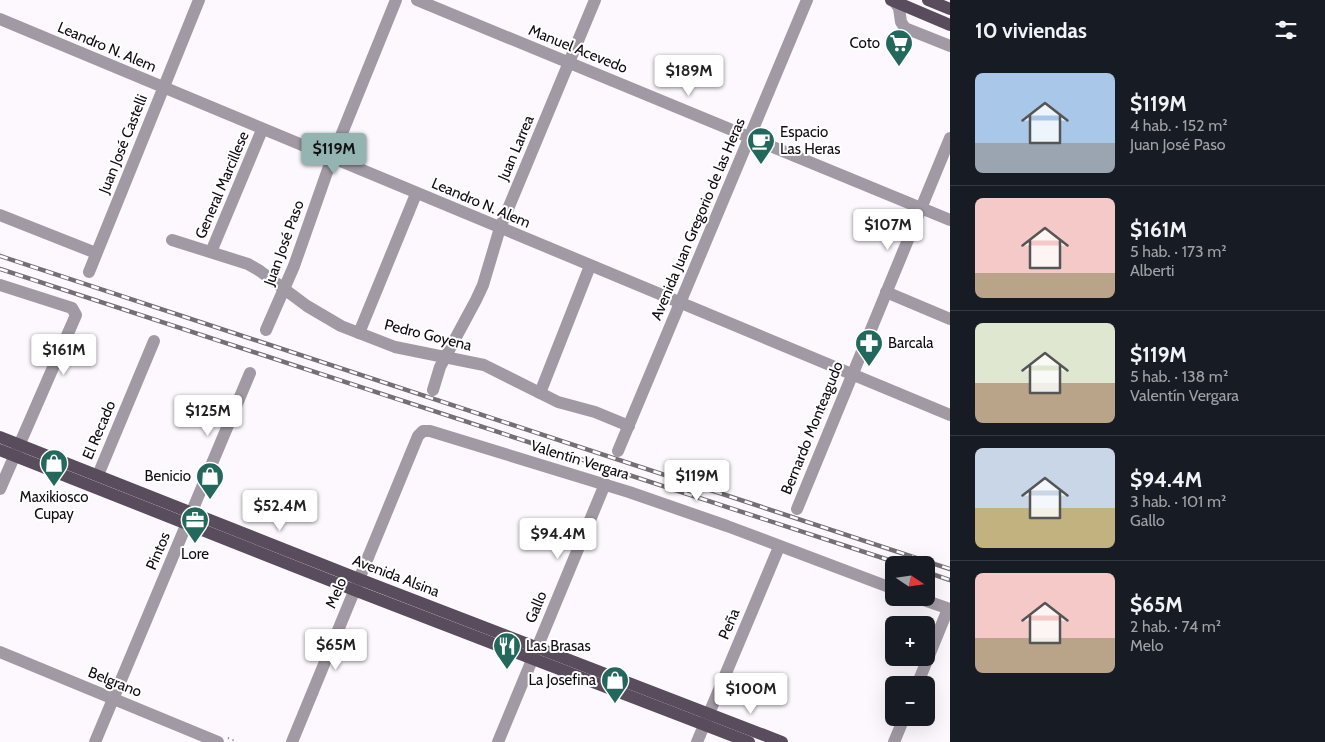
<!DOCTYPE html>
<html lang="es">
<meta charset="utf-8">
<style>
:root{--surface:#171b24;--page:#20242c;--text:#f1f3f6;--muted:#9ea1a6;--line:#363941;--accent:#94b4b1}
body{margin:0;font-family:Cabin,sans-serif;background:var(--page);color:var(--text);height:100vh;display:flex;flex-direction:column;font-size:19px;white-space:nowrap}
*{box-sizing:border-box;margin:0}
p{font-size:16px;color:var(--muted)}
.icon{flex:none;width:28px;height:28px;fill:none;stroke:currentColor;stroke-width:2;stroke-linecap:round;stroke-linejoin:round}
.map{position:relative;flex:1;overflow:hidden}
.details{display:flex;flex-direction:column;background:var(--surface);width:375px}
.details>*{flex:none}
.needle{width:32px;rotate:103deg}
.fabs{position:absolute;left:885px;top:556px;display:grid;gap:10px}
.fabs a{display:grid;place-items:center;width:50px;height:50px;border-radius:8px;background:var(--surface);box-shadow:0 5px 20px #0002;font-size:25px}
.price{position:absolute;translate:-50% -42px;padding:0 11px;border-radius:5px;background:#fff;color:#222;font-size:16px;line-height:32px;filter:drop-shadow(0 1px 2px #0008)}
.price::after{content:'';position:absolute;left:50%;top:30px;width:15px;height:11px;margin-left:-8px;background:inherit;clip-path:polygon(0 0,100% 0,50% 100%)}
.price.on{background:var(--accent);color:#111}
ul{padding:0;list-style:none}
li{display:flex;align-items:center;gap:15px;height:125px;padding:0 25px}
li+li{border-top:1px solid var(--line)}
li span{display:grid;place-items:center;flex:none;width:140px;height:100px;border-radius:8px;color:#555}
li>.icon{margin-inline-start:auto}
span .icon{width:60px;height:60px;fill:#fffc;stroke-width:1}
li b{font-size:21px}
h2{display:flex;justify-content:space-between;align-items:center;height:60px;padding:0 25px;font-size:21px}
main{display:flex;flex:1;min-height:0}
.map>svg:first-child{display:block}
.lines{fill:none;stroke-linecap:round;stroke-linejoin:round}
.path{stroke:#7e787f;stroke-width:2;stroke-dasharray:1 4;stroke-linecap:butt}
.minor{stroke:#a199a3;stroke-width:12}
.major{stroke:#594c5d;stroke-width:12}
.rail-casing{stroke:#746f75;stroke-width:4.5}
.rail{stroke:#fff;stroke-width:2.5;stroke-dasharray:8;stroke-linecap:butt}
.labels{text-anchor:middle;stroke-width:4;stroke-linejoin:round;paint-order:stroke}
.poi-label{font-size:15px;fill:#110a12;stroke:#fff;text-anchor:end}
.street-label{font-size:15px;fill:#110a12;stroke:#fff}
</style>
<main>
<div class="map">
<svg width="950" height="742" viewBox="0 0 950 742">
<rect width="100%" height="100%" fill="#fcf8fd"/>
<g class="lines">
<polyline class="path" points="228,738 237,742"/>
<g class="minor">
<polyline points="417,0 950,220"/>
<polyline points="894,1 899,8 901,22 905,28 950,46"/>
<polyline points="0,19 950,415"/>
<polyline points="0,215 96,253"/>
<polyline points="172,240 248,264 260,271 307,306 341,326 395,347 484,365 558,402 595,412 629,426"/>
<polyline points="211,252 262,130"/>
<polyline points="89,272 199,0"/>
<polyline points="0,285 72,308 76,315 0,489"/>
<polyline points="886,292 950,319"/>
<polyline points="266,330 294,266 332,158 396,0"/>
<polyline points="359,333 416,194"/>
<polyline points="433,390 440,367 476,300 483,285 500,228 595,0"/>
<polyline points="540,393 590,266"/>
<polyline points="618,451 807,0"/>
<polyline points="98,475 154,341"/>
<polyline points="797,509 950,138"/>
<polyline points="918,598 950,609"/>
<polyline points="0,652 218,742"/>
<polyline points="917,685 948,609"/>
<polyline points="95,742 250,373"/>
<polyline points="292,742 418,436 423,431 430,431 629,492 727,526 894,589"/>
<polyline points="498,742 605,484"/>
<polyline points="697,742 779,547"/>
<polyline points="894,742 904,718"/>
</g>
<g class="major">
<polyline points="891,0 950,25"/>
<polyline points="928,0 950,9"/>
<polyline points="0,437 359,579 782,742"/>
<polyline points="0,450 354,590 749,742"/>
</g>
<g class="rail-casing">
<g id="rail">
<polyline points="0,256 950,569"/>
<polyline points="0,269 904,565"/>
<polyline points="926,572 950,580"/>
</g>
</g>
<use href="#rail" class="rail"/>
</g>
<defs>
<g id="supermarket-pin" transform="scale(1.4375)"><path d="M0 17L-7.5 6A9.5 9.5 0 1 1 7.5 6Z" fill="#22685c" stroke="#fff"/><path d="M-6-5.5h2.5l.6 2H6L4.5 2H-2.5L-4.4-4H-6ZM-1.5 3.2a1.3 1.3 0 1 0 .1 0ZM3 3.2a1.3 1.3 0 1 0 .1 0Z" fill="#fff"/></g>
<g id="cafe-pin" transform="scale(1.4375)"><path d="M0 17L-7.5 6A9.5 9.5 0 1 1 7.5 6Z" fill="#22685c" stroke="#fff"/><path d="M-5.5-4.5H6V0H3Q3 3.5 0 3.5H-2.5Q-5.5 3.5-5.5 0ZM3-3.2v2h1.7v-2ZM-6 4.5H4V6H-6Z" fill="#fff"/></g>
<g id="pharmacy-pin" transform="scale(1.4375)"><path d="M0 17L-7.5 6A9.5 9.5 0 1 1 7.5 6Z" fill="#22685c" stroke="#fff"/><path d="M-2-6h4v4h4v4h-4v4h-4v-4h-4v-4h4Z" fill="#fff"/></g>
<g id="shop-pin" transform="scale(1.4375)"><path d="M0 17L-7.5 6A9.5 9.5 0 1 1 7.5 6Z" fill="#22685c" stroke="#fff"/><path d="M-5-2.5h2.3a2.7 3.5 0 0 1 5.4 0H5L5.5 6h-11ZM-1.5-2.5h3a1.5 2.3 0 0 0-3 0Z" fill="#fff"/></g>
<g id="office-pin" transform="scale(1.4375)"><path d="M0 17L-7.5 6A9.5 9.5 0 1 1 7.5 6Z" fill="#22685c" stroke="#fff"/><path d="M-6-3h4V-5.5h4V-3h4V5H-6ZM-1-4.5V-3h2v-1.5ZM-6 0V1H6V0Z" fill="#fff"/></g>
<g id="restaurant-pin" transform="scale(1.4375)"><path d="M0 17L-7.5 6A9.5 9.5 0 1 1 7.5 6Z" fill="#22685c" stroke="#fff"/><path d="M-5-6h1v4h1v-4h1v4h1v-4h1v5L-1.5 .5V6h-2V.5L-5-1ZM5-6V6H3V1.5H1.5Q1.5-4 5-6Z" fill="#fff"/></g>
</defs>
<g fill-rule="evenodd">
<use href="#supermarket-pin" x="899" y="43"/>
<use href="#cafe-pin" x="761" y="141"/>
<use href="#pharmacy-pin" x="869" y="343"/>
<use href="#shop-pin" x="54" y="463"/>
<use href="#shop-pin" x="210" y="476"/>
<use href="#office-pin" x="195" y="520"/>
<use href="#restaurant-pin" x="507" y="646"/>
<use href="#shop-pin" x="615" y="680"/>
</g>
<g class="labels">
<g class="poi-label">
<text x="880" y="48">Coto</text>
<text x="780" y="137" text-anchor="start">Espacio<tspan x="780" dy="17">Las Heras</tspan></text>
<text x="888" y="348" text-anchor="start">Barcala</text>
<text x="191" y="481">Benicio</text>
<text x="54" y="502" text-anchor="middle">Maxikiosco<tspan x="54" dy="17">Cupay</tspan></text>
<text x="195" y="559" text-anchor="middle">Lore</text>
<text x="526" y="651" text-anchor="start">Las Brasas</text>
<text x="596" y="685">La Josefina</text>
</g>
<g class="street-label">
<text transform="translate(107 47) rotate(23)" y="5">Leandro N. Alem</text>
<text transform="translate(578 49) rotate(22)" y="5">Manuel Acevedo</text>
<text transform="translate(123 144) rotate(-68)" y="5">Juan José Castelli</text>
<text transform="translate(516 148) rotate(-67)" y="5">Juan Larrea</text>
<text transform="translate(222 185) rotate(-67)" y="5">General Marcillese</text>
<text transform="translate(481 203) rotate(23)" y="5">Leandro N. Alem</text>
<text transform="translate(698 219) rotate(-67)" y="5">Avenida Juan Gregorio de las Heras</text>
<text transform="translate(284 243) rotate(-70)" y="5">Juan José Paso</text>
<text transform="translate(428 335) rotate(14)" y="5">Pedro Goyena</text>
<text transform="translate(812 428) rotate(-68)" y="5">Bernardo Monteagudo</text>
<text transform="translate(99 430) rotate(-67)" y="5">El Recado</text>
<text transform="translate(580 460) rotate(17)" y="5">Valentín Vergara</text>
<text transform="translate(158 551) rotate(-67)" y="5">Pintos</text>
<text transform="translate(396 576) rotate(21)" y="5">Avenida Alsina</text>
<text transform="translate(336 593) rotate(-67)" y="5">Melo</text>
<text transform="translate(536 607) rotate(-67)" y="5">Gallo</text>
<text transform="translate(729 624) rotate(-67)" y="5">Peña</text>
<text transform="translate(115 682) rotate(22)" y="5">Belgrano</text>
</g>
</g>
</svg>
<div class="fabs">
<a><svg class="needle" viewBox="-14 -14 28 28"><path d="M0-13l5 13h-10z" fill="#e53935"/><path d="M0 13l5-13h-10z" fill="#9ea1a6"/></svg></a>
<a>+</a>
<a>−</a>
</div>
<b class="price" style="left:689px;top:97px">$189M</b>
<b class="price on" style="left:334px;top:175px">$119M</b>
<b class="price" style="left:888px;top:251px">$107M</b>
<b class="price" style="left:64px;top:376px">$161M</b>
<b class="price" style="left:208px;top:437px">$125M</b>
<b class="price" style="left:697px;top:502px">$119M</b>
<b class="price" style="left:280px;top:532px">$52.4M</b>
<b class="price" style="left:558px;top:560px">$94.4M</b>
<b class="price" style="left:336px;top:671px">$65M</b>
<b class="price" style="left:751px;top:715px">$100M</b>
</div>
<section class="details">
<h2>10 viviendas<svg class="icon" aria-label="filters" viewBox="0 0 24 24"><path d="M4 7h16M4 17h16"/><circle cx="9" cy="7" r="2"/><circle cx="15" cy="17" r="2"/></svg></h2>
<ul>
<li><span style="background:linear-gradient(#a9c7e8 70%,#9aa5b1 0)"><svg class="icon" aria-label="home" viewBox="0 0 24 24"><path d="M3 11l9-7 9 7M6 9v11h12V9"/></svg></span><div><b>$119M</b><p>4 hab. · 152 m²</p><p>Juan José Paso</p></div></li>
<li><span style="background:linear-gradient(#f6c9c9 75%,#b9a48a 0)"><svg class="icon" aria-label="home" viewBox="0 0 24 24"><path d="M3 11l9-7 9 7M6 9v11h12V9"/></svg></span><div><b>$161M</b><p>5 hab. · 173 m²</p><p>Alberti</p></div></li>
<li><span style="background:linear-gradient(#dfe7d0 60%,#b9a48a 0)"><svg class="icon" aria-label="home" viewBox="0 0 24 24"><path d="M3 11l9-7 9 7M6 9v11h12V9"/></svg></span><div><b>$119M</b><p>5 hab. · 138 m²</p><p>Valentín Vergara</p></div></li>
<li><span style="background:linear-gradient(#c9d6e8 60%,#c2b280 0)"><svg class="icon" aria-label="home" viewBox="0 0 24 24"><path d="M3 11l9-7 9 7M6 9v11h12V9"/></svg></span><div><b>$94.4M</b><p>3 hab. · 101 m²</p><p>Gallo</p></div></li>
<li><span style="background:linear-gradient(#f6c9c9 65%,#b9a48a 0)"><svg class="icon" aria-label="home" viewBox="0 0 24 24"><path d="M3 11l9-7 9 7M6 9v11h12V9"/></svg></span><div><b>$65M</b><p>2 hab. · 74 m²</p><p>Melo</p></div></li>
</ul>
</section>
</main>
